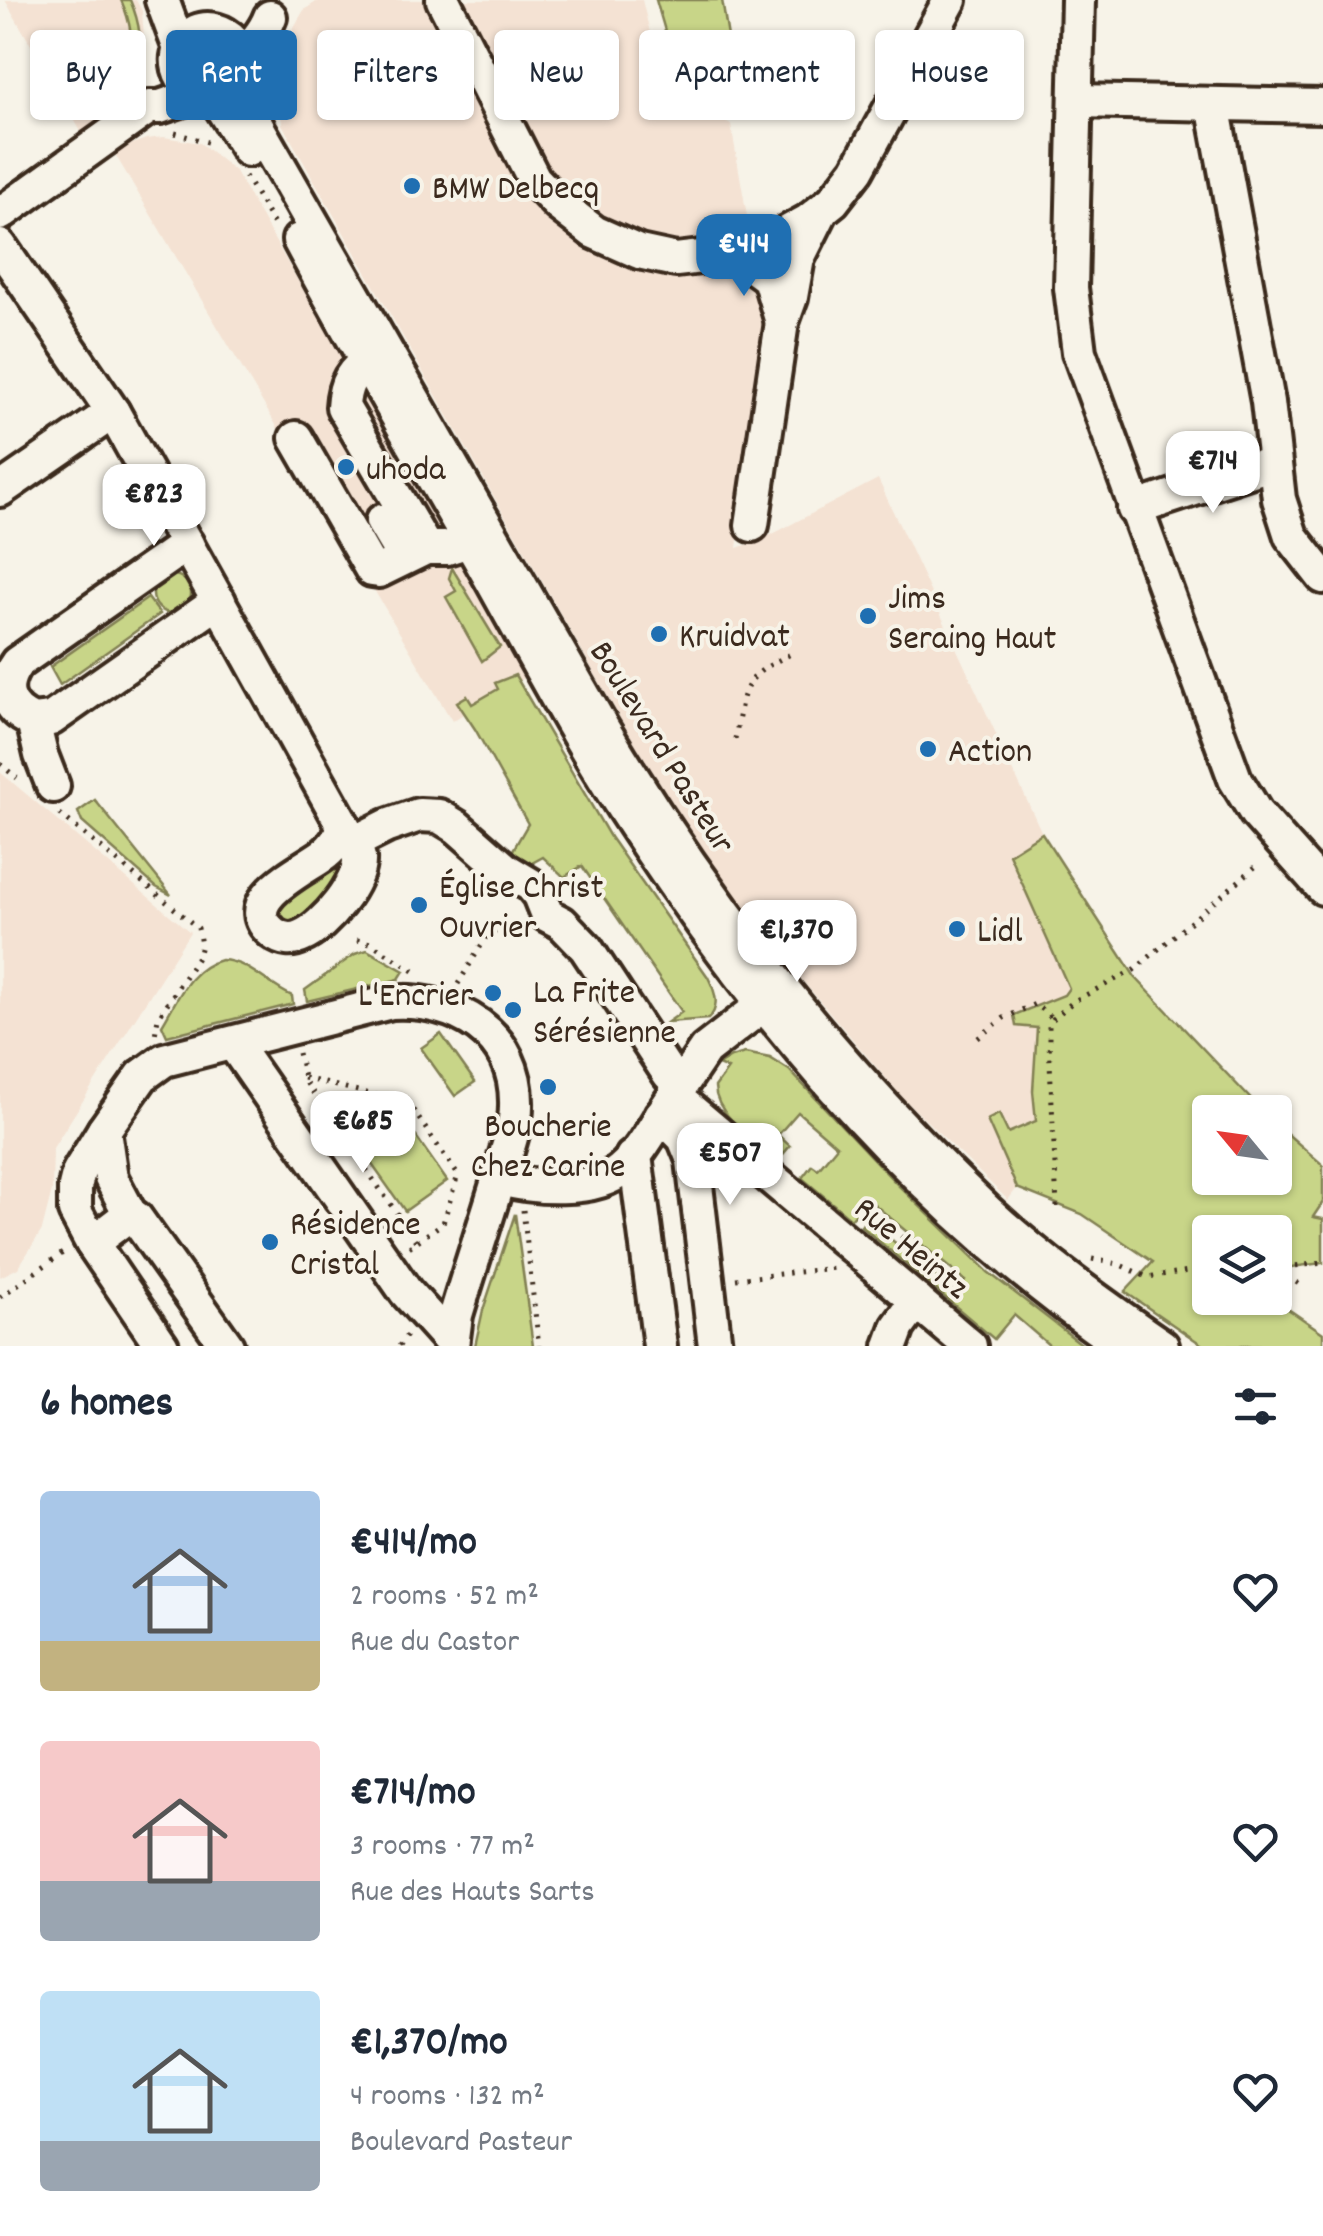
<!DOCTYPE html>
<meta charset="utf-8">
<style>
:root{--surface:#fff;--page:#f2f2f3;--text:#1f2937;--muted:#747a83;--accent:#1f6fb2}
body{margin:0;font-family:Dekko,sans-serif;background:var(--page);color:var(--text);height:100vh;display:flex;flex-direction:column;font-size:38px;white-space:nowrap}
*{box-sizing:border-box;margin:0}
p{font-size:32px;color:var(--muted)}
.icon{flex:none;width:55px;height:55px;fill:none;stroke:currentColor;stroke-width:2;stroke-linecap:round;stroke-linejoin:round}
.map{position:relative;height:1346px;overflow:hidden}
.drawer{display:flex;flex-direction:column;background:var(--surface);flex:1}
.drawer>*{flex:none}
.guide{position:absolute;left:30px;top:30px;width:1265px;height:90px;display:flex;gap:20px}
.needle{width:65px;rotate:299deg}
.controls{position:absolute;left:1192px;top:1095px;display:grid;gap:20px}
.controls a{display:grid;place-items:center;width:100px;height:100px;border-radius:10px;background:var(--surface);box-shadow:0 2px 8px #0004;font-size:50px}
.price{position:absolute;translate:-50% -85px;padding:0 22px;border-radius:20px;background:#fff;color:#222;font-size:32px;line-height:65px;filter:drop-shadow(0 2px 5px #0008)}
.price::after{content:'';position:absolute;left:50%;top:60px;width:30px;height:22px;margin-left:-15px;background:inherit;clip-path:polygon(0 0,100% 0,50% 100%)}
.price.active{background:var(--accent);color:#fff}
ul{padding:0;list-style:none}
li{display:flex;align-items:center;gap:30px;height:250px;padding:0 40px}
li span{display:grid;place-items:center;flex:none;width:280px;height:200px;border-radius:10px;color:#555}
li>.icon{margin-inline-start:auto}
span .icon{width:120px;height:120px;fill:#fffc;stroke-width:1}
li b{font-size:42px}
h2{display:flex;justify-content:space-between;align-items:center;height:120px;padding:0 40px;font-size:42px}
.chip{padding:0 35px;border-radius:10px;background:var(--surface);box-shadow:0 2px 8px #0004;font-size:35px;line-height:90px}
.chip.active{background:var(--accent);color:#fff}
.map>svg:first-child{display:block}
.built{fill:#f4e2d3}
.green{fill:#c8d588;stroke:#828053;stroke-width:2.5}
.lines{fill:none;stroke-linecap:round;stroke-linejoin:round}
.minor-casing{stroke:#3b2a1e;stroke-width:40}
.path{stroke:#3b2a1e;stroke-width:5;stroke-dasharray:2.5 8;stroke-linecap:butt}
.minor{stroke:#f7f3e8;stroke-width:32}
.poi-dot{fill:#1f6fb2;stroke:#f7f3e8;stroke-width:4}
.labels{text-anchor:middle;stroke-width:8;stroke-linejoin:round;paint-order:stroke}
.poi-label{font-size:35px;fill:#3b2a1e;stroke:#f7f3e8;text-anchor:start}
.street-label{font-size:35px;fill:#3b2a1e;stroke:#f7f3e8}
</style>
<div class="map">
<svg width="1323" height="1346" viewBox="0 0 1323 1346">
<rect width="100%" height="100%" fill="#f7f3e8"/>
<filter id="ink" filterUnits="userSpaceOnUse"><feTurbulence type="fractalNoise" baseFrequency=".01" numOctaves="2"/><feDisplacementMap in="SourceGraphic" scale="20" xChannelSelector="R" yChannelSelector="G"/><feConvolveMatrix kernelMatrix="1 2 1 2 8 2 1 2 1" color-interpolation-filters="sRGB"/></filter>
<g filter="url(#ink)">
<g class="built">
<polygon points="5,0 136,0 142,11 145,55 138,80 122,105 83,135"/>
<polygon points="319,0 642,0 664,89 731,125 750,233 769,299 737,548 763,539 878,479 1042,833 1009,854 1069,988 1037,1028 1033,1091 1036,1121 1007,1133 987,1121 1017,1188 1008,1200 902,1097 784,959 689,832 625,727 282,124 277,80 284,44 304,10"/>
<polygon points="164,137 200,143 235,171 525,677 452,721 113,151 146,139"/>
<polygon points="0,772 190,932 53,1148 52,1191 42,1230 18,1268 0,1277"/>
</g>
<g class="green">
<path d="M121 0H130C151 48 139 89 96 118L93 113C126 72 144 52 121 0Z"/>
<polygon points="656,0 722,0 735,80 673,58"/>
<polygon points="452,568 500,647 482,661 446,597 456,591 449,578"/>
<circle cx="172" cy="594" r="19"/>
<polygon points="148,598 160,614 60,685 50,667"/>
<path d="M515 675 610 837 708 977C715 991 721 1007 708 1019L668 1022 682 1012 582 866 564 877 543 857 519 870 506 862 528 824 475 729 457 702 467 696 472 704 498 689 495 683Z"/>
<polygon points="95,800 171,895 156,887 82,822 78,812"/>
<polygon points="1042,833 1135,977 1263,1112 1210,1112 1210,1178 1275,1178 1275,1123 1323,1165 1323,1202 1313,1217 1323,1219 1323,1263 1275,1269 1275,1232 1210,1232 1210,1298 1272,1298 1323,1333 1323,1346 1204,1346 1125,1292 1153,1262 1082,1214 1017,1188 987,1120 999,1114 1008,1133 1036,1121 1033,1091 1037,1028 1016,1026 1014,1015 1064,995 1069,988 1009,854"/>
<path d="M342 861C333 887 318 905 297 923L286 922 280 910 283 903Z"/>
<polygon points="367,950 404,971 399,979 307,1001 305,990 355,954"/>
<path d="M221 960C249 961 267 985 292 996L293 1004 167 1036 162 1025C178 999 189 968 221 960Z"/>
<polygon points="441,1034 475,1082 455,1096 421,1048"/>
<path d="M745 1053 770 1058 789 1070 897 1184 988 1272 1084 1346H1050L1014 1315 994 1339 861 1226 867 1219 956 1294 965 1281 868 1199 851 1219 802 1178 812 1165 818 1169 837 1146 798 1112 778 1135 790 1146 779 1159C757 1140 716 1118 715 1087L728 1069 718 1065 731 1057Z"/>
<polygon points="392,1102 447,1181 405,1211 349,1132"/>
<polygon points="515,1214 533,1346 475,1346 483,1310"/>
</g>
<g class="lines">
<g class="minor-casing">
<g id="minor">
<polyline points="162,0 180,49"/>
<polyline points="443,0 534,179 558,204 594,232 639,252 676,260 735,253 775,239 808,221 833,201 857,170 950,0"/>
<polyline points="1078,0 1071,288 1079,352 1235,779 1256,813 1323,888"/>
<path d="M243 60C238 30 197 15 181 47 167 75 201 107 228 89 241 80 239 68 246 56 253 42 265 32 270 17"/>
<path d="M238 79 251 116 603 729C709 906 837 1069 987 1211 1041 1261 1101 1304 1162 1346"/>
<polyline points="213,94 248,150"/>
<polyline points="1076,101 1323,106"/>
<polyline points="1213,104 1268,402 1279,499 1291,536 1323,577"/>
<polyline points="0,214 149,107 160,107 200,93"/>
<path d="M299 240C356 347 418 451 478 556 530 648 579 743 638 831 768 1028 927 1211 1122 1346"/>
<path d="M0 246 113 412 353 843C355 848 358 853 359 858 361 882 324 927 302 936 292 941 282 940 273 933 233 900 305 870 326 853 334 847 339 837 345 829"/>
<polyline points="735,253 769,278 781,319"/>
<path d="M367 363C350 371 344 388 343 407L426 548"/>
<polyline points="296,438 372,570 379,571 426,548 447,548 469,541"/>
<polyline points="0,490 113,412"/>
<polyline points="1134,509 1273,463"/>
<polyline points="382,521 404,558"/>
<polyline points="752,525 782,322 791,297 798,258 821,212"/>
<path d="M187 544 17 663C0 686 5 709 33 721L51 719 219 601"/>
<polyline points="33,721 41,755 53,786"/>
<polyline points="353,843 387,826 419,815 439,816 457,827 506,870 531,885 539,895 547,915 562,923 586,948 669,1074 682,1084"/>
<polyline points="763,1005 705,1050 674,1096 970,1346"/>
<polyline points="233,1043 406,1292 452,1343"/>
<polyline points="661,1115 684,1138 693,1160 715,1346"/>
<polyline points="104,1130 111,1178 130,1214"/>
<polyline points="632,1157 636,1163 660,1346"/>
<path d="M499 1178C530 1188 596 1193 622 1169 643 1151 657 1120 673 1098"/>
<polyline points="92,1243 130,1214 136,1218 227,1346"/>
<path d="M162 1346 92 1243 75 1211V1187L79 1171 104 1130 142 1076 164 1060 391 1002C456 998 518 1033 516 1106 516 1129 506 1152 500 1174 486 1221 470 1268 456 1315L452 1346"/>
<polyline points="891,1346 898,1327 917,1301"/>
</g>
</g>
<g class="path">
<polyline points="175,133 207,142"/>
<polyline points="245,176 275,226"/>
<path d="M735 739C745 685 742 677 793 653"/>
<polyline points="0,764 17,778"/>
<polyline points="60,814 198,928 201,945 198,956 158,1018 155,1035"/>
<polyline points="357,940 371,943 417,973"/>
<polyline points="458,984 487,936 501,929"/>
<polyline points="978,1038 1004,1018 1035,1004 1053,1019"/>
<polyline points="298,1053 305,1081 416,1241"/>
<polyline points="304,1078 408,1103 458,1175 443,1223 409,1247"/>
<polyline points="1057,1207 1049,1042 1049,1025 1053,1019 1074,1001 1134,970 1261,862"/>
<polyline points="523,1210 539,1346"/>
<polyline points="862,1217 869,1209 962,1287"/>
<polyline points="1092,1259 1118,1264 1147,1277 1210,1268"/>
<polyline points="1275,1268 1323,1263"/>
<polyline points="1279,1270 1303,1287"/>
<polyline points="736,1279 834,1268"/>
<polyline points="0,1297 67,1250"/>
<polyline points="399,1346 408,1334"/>
</g>
<use href="#minor" class="minor"/>
</g>
</g>
<g class="poi-dot">
<circle cx="412" cy="186" r="10"/>
<circle cx="346" cy="467" r="10"/>
<circle cx="868" cy="616" r="10"/>
<circle cx="659" cy="634" r="10"/>
<circle cx="928" cy="749" r="10"/>
<circle cx="419" cy="905" r="10"/>
<circle cx="957" cy="929" r="10"/>
<circle cx="493" cy="993" r="10"/>
<circle cx="513" cy="1010" r="10"/>
<circle cx="548" cy="1087" r="10"/>
<circle cx="270" cy="1242" r="10"/>
</g>
<g class="labels">
<g class="poi-label">
<text x="432" y="198">BMW Delbecq</text>
<text x="366" y="479">uhoda</text>
<text x="888" y="608">Jims<tspan x="888" dy="40">Seraing Haut</tspan></text>
<text x="679" y="646">Kruidvat</text>
<text x="948" y="761">Action</text>
<text x="439" y="897">Église Christ<tspan x="439" dy="40">Ouvrier</tspan></text>
<text x="977" y="941">Lidl</text>
<text x="533" y="1002">La Frite<tspan x="533" dy="40">Sérésienne</tspan></text>
<text x="473" y="1005" text-anchor="end">L'Encrier</text>
<text x="548" y="1136" text-anchor="middle">Boucherie<tspan x="548" dy="40">Chez Carine</tspan></text>
<text x="290" y="1234">Résidence<tspan x="290" dy="40">Cristal</tspan></text>
</g>
<g class="street-label">
<text transform="translate(664 746) rotate(58)" y="12">Boulevard Pasteur</text>
<text transform="translate(913 1246) rotate(40)" y="12">Rue Heintz</text>
</g>
</g>
</svg>
<div class="controls">
<a><svg class="needle" viewBox="-14 -14 28 28"><path d="M0-13l5 13h-10z" fill="#e53935"/><path d="M0 13l5-13h-10z" fill="#747a83"/></svg></a>
<a><svg class="icon" aria-label="layers" viewBox="0 0 24 24"><path d="M12 4l9 5-9 5-9-5zM3 14l9 5 9-5"/></svg></a>
</div>
<b class="price active" style="left:744px;top:299px">€414</b>
<b class="price" style="left:1213px;top:516px">€714</b>
<b class="price" style="left:154px;top:549px">€823</b>
<b class="price" style="left:797px;top:985px">€1,370</b>
<b class="price" style="left:363px;top:1176px">€685</b>
<b class="price" style="left:730px;top:1208px">€507</b>
<div class="guide">
<a class="chip">Buy</a>
<a class="chip active">Rent</a>
<a class="chip">Filters</a>
<a class="chip">New</a>
<a class="chip">Apartment</a>
<a class="chip">House</a>
</div>
</div>
<section class="drawer">
<h2>6 homes<svg class="icon" aria-label="filters" viewBox="0 0 24 24"><path d="M4 7h16M4 17h16"/><circle cx="9" cy="7" r="2"/><circle cx="15" cy="17" r="2"/></svg></h2>
<ul>
<li><span style="background:linear-gradient(#a9c7e8 75%,#c2b280 0)"><svg class="icon" aria-label="home" viewBox="0 0 24 24"><path d="M3 11l9-7 9 7M6 9v11h12V9"/></svg></span><div><b>€414/mo</b><p>2 rooms · 52 m²</p><p>Rue du Castor</p></div><svg class="icon" aria-label="heart" viewBox="0 0 24 24"><path d="M12 20l-8-8c-3-5 5-10 8-4 3-6 11-1 8 4z"/></svg></li>
<li><span style="background:linear-gradient(#f6c9c9 70%,#9aa5b1 0)"><svg class="icon" aria-label="home" viewBox="0 0 24 24"><path d="M3 11l9-7 9 7M6 9v11h12V9"/></svg></span><div><b>€714/mo</b><p>3 rooms · 77 m²</p><p>Rue des Hauts Sarts</p></div><svg class="icon" aria-label="heart" viewBox="0 0 24 24"><path d="M12 20l-8-8c-3-5 5-10 8-4 3-6 11-1 8 4z"/></svg></li>
<li><span style="background:linear-gradient(#bfe0f5 75%,#9aa5b1 0)"><svg class="icon" aria-label="home" viewBox="0 0 24 24"><path d="M3 11l9-7 9 7M6 9v11h12V9"/></svg></span><div><b>€1,370/mo</b><p>4 rooms · 132 m²</p><p>Boulevard Pasteur</p></div><svg class="icon" aria-label="heart" viewBox="0 0 24 24"><path d="M12 20l-8-8c-3-5 5-10 8-4 3-6 11-1 8 4z"/></svg></li>
</ul>
</section>
